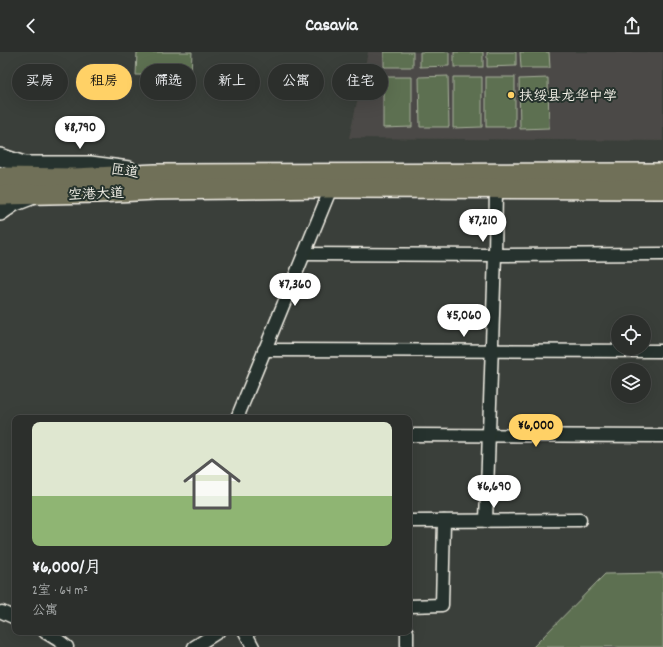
<!DOCTYPE html>
<html lang="zh">
<meta charset="utf-8">
<style>
:root{--surface:#2c2f2c;--page:#343734;--text:#f1f3f6;--muted:#a6a9a9;--line:#484a48;--accent:#ffd166}
body{margin:0;font-family:Dekko,"LXGW WenKai TC",sans-serif;background:var(--page);color:var(--text);height:100vh;display:flex;flex-direction:column;font-size:15px;white-space:nowrap}
*{box-sizing:border-box;margin:0}
p{font-size:13px;color:var(--muted)}
.icon{flex:none;width:22px;height:22px;fill:none;stroke:currentColor;stroke-width:2;stroke-linecap:round;stroke-linejoin:round}
.map{position:relative;flex:1;overflow:hidden}
.panel{position:absolute;left:12px;top:363px;width:400px;height:220px;display:flex;flex-direction:column;background:var(--surface);border-radius:8px;box-shadow:0 4px 16px #0002,0 0 0 1px var(--line)}
.panel>*{flex:none}
.banner{position:absolute;left:12px;top:12px;width:400px;height:36px;display:flex;gap:8px}
.buttons{position:absolute;left:611px;top:263px;display:grid;gap:8px}
.buttons a{display:grid;place-items:center;width:40px;height:40px;border-radius:50%;background:var(--surface);box-shadow:0 4px 16px #0002,0 0 0 1px var(--line);font-size:20px}
.price{position:absolute;translate:-50% -34px;padding:0 9px;border-radius:14px;background:#fff;color:#222;font-size:13px;line-height:26px;filter:drop-shadow(0 1px 2px #0008)}
.price::after{content:'';position:absolute;left:50%;top:24px;width:12px;height:9px;margin-left:-6px;background:inherit;clip-path:polygon(0 0,100% 0,50% 100%)}
.price.current{background:var(--accent);color:#111}
ul{padding:0;list-style:none}
li{display:grid;align-content:center;gap:8px;height:212px;padding:0 20px}
li span{display:grid;place-items:center;height:124px;border-radius:8px;color:#555}
li>.icon{margin-inline-start:auto}
span .icon{width:72px;height:72px;fill:#fffc;stroke-width:1}
li b{font-size:17px}
.tag{padding:0 14px;border-radius:18px;background:var(--surface);box-shadow:0 4px 16px #0002,0 0 0 1px var(--line);font-size:14px;line-height:36px}
.tag.current{background:var(--accent);color:#111}
header{display:flex;justify-content:space-between;align-items:center;height:52px;padding:0 20px;background:var(--surface);font-size:18px;font-weight:800}
.map>svg:first-child{display:block}
.built{fill:#4b4a46}
.green{fill:#5d6f51;stroke:#a8b09c}
.lines{fill:none;stroke-linecap:round;stroke-linejoin:round}
.street-casing{stroke:#f4f1e8;stroke-width:15}
.secondary-casing{stroke:#f4f1e8;stroke-width:20}
.primary-casing{stroke:#f4f1e8;stroke-width:22}
.street{stroke:#26332d;stroke-width:12}
.secondary{stroke:#26332d;stroke-width:17}
.primary{stroke:#706f59;stroke-width:19}
.poi-dot{fill:#ffd166;stroke:#26332d;stroke-width:1.5}
.labels{text-anchor:middle;stroke-width:4;stroke-linejoin:round;paint-order:stroke}
.poi-label{font-size:14px;fill:#f4f1e8;stroke:#26332d;text-anchor:start}
.street-label{font-size:14px;fill:#f4f1e8;stroke:#26332d}
</style>
<header><svg class="icon" aria-label="back" viewBox="0 0 24 24"><path d="M15 5l-7 7 7 7"/></svg>Casavia<svg class="icon" aria-label="share" viewBox="0 0 24 24"><path d="M12 15V3M7 8l5-5 5 5M5 13v7h14v-7"/></svg></header>
<div class="map">
<svg width="663" height="595" viewBox="0 0 663 595">
<rect width="100%" height="100%" fill="#3a3f3a"/>
<filter id="ink" filterUnits="userSpaceOnUse"><feTurbulence type="fractalNoise" baseFrequency=".025" numOctaves="2"/><feDisplacementMap in="SourceGraphic" scale="8" xChannelSelector="R" yChannelSelector="G"/><feConvolveMatrix kernelMatrix="1 2 1 2 8 2 1 2 1" color-interpolation-filters="sRGB"/></filter>
<g filter="url(#ink)">
<polygon class="built" points="368,0 663,0 663,89 349,86"/>
<g class="green">
<polygon points="137,0 192,0 191,24 136,23"/>
<rect x="384" y="0" width="29" height="15"/>
<polygon points="420,0 449,0 449,14 420,15"/>
<rect x="454" y="0" width="29" height="15"/>
<polygon points="487,0 516,0 516,14 487,15"/>
<polygon points="520,0 549,0 550,16 521,16"/>
<polygon points="448,24 449,75 420,75 419,25"/>
<polygon points="383,25 412,25 412,75 383,76"/>
<polygon points="453,25 482,25 482,75 453,76"/>
<rect x="486" y="25" width="29" height="50"/>
<polygon points="548,26 549,76 520,77 519,27"/>
<polygon points="663,521 663,595 533,595 605,522"/>
</g>
<g class="lines">
<g class="street-casing">
<g id="street">
<polyline points="304,202 495,203 663,202"/>
<polyline points="264,298 663,299"/>
<polyline points="237,366 331,136"/>
<polyline points="409,383 663,384"/>
<polyline points="409,469 580,468"/>
<polyline points="486,469 495,203 496,136"/>
<polyline points="409,554 442,553 444,469"/>
<polyline points="2,560 15,566"/>
<polyline points="45,580 58,588 67,595"/>
<polyline points="245,580 253,595"/>
<polyline points="194,595 218,580"/>
<polyline points="407,595 407,580"/>
</g>
</g>
<g class="secondary-casing">
<g id="secondary">
<polyline points="0,105 24,113 90,113 129,118"/>
<polyline points="0,160 13,151 31,144"/>
</g>
</g>
<g class="primary-casing">
<g id="primary">
<polyline points="0,125 75,126 155,122 663,121"/>
<polyline points="0,143 98,141 155,138 331,136 663,137"/>
</g>
</g>
<use href="#street" class="street"/>
<use href="#secondary" class="secondary"/>
<use href="#primary" class="primary"/>
</g>
</g>
<circle class="poi-dot" cx="511" cy="43" r="4"/>
<g class="labels">
<g class="poi-label">
<text x="519" y="48">扶绥县龙华中学</text>
</g>
<g class="street-label">
<text transform="translate(125 118) rotate(8)" y="5">匝道</text>
<text transform="translate(96 141) rotate(-2)" y="5">空港大道</text>
</g>
</g>
</svg>
<div class="buttons">
<a><svg class="icon" aria-label="locate" viewBox="0 0 24 24"><circle cx="12" cy="12" r="6"/><path d="M12 2v4M12 18v4M2 12h4M18 12h4"/></svg></a>
<a><svg class="icon" aria-label="layers" viewBox="0 0 24 24"><path d="M12 4l9 5-9 5-9-5zM3 14l9 5 9-5"/></svg></a>
</div>
<b class="price" style="left:80px;top:98px">¥8,790</b>
<b class="price" style="left:483px;top:191px">¥7,210</b>
<b class="price" style="left:295px;top:255px">¥7,360</b>
<b class="price" style="left:464px;top:286px">¥5,060</b>
<b class="price current" style="left:536px;top:396px">¥6,000</b>
<b class="price" style="left:494px;top:457px">¥6,690</b>
<div class="banner">
<a class="tag">买房</a>
<a class="tag current">租房</a>
<a class="tag">筛选</a>
<a class="tag">新上</a>
<a class="tag">公寓</a>
<a class="tag">住宅</a>
</div>
<section class="panel">
<ul>
<li><span style="background:linear-gradient(#dfe7d0 60%,#8fb573 0)"><svg class="icon" aria-label="home" viewBox="0 0 24 24"><path d="M3 11l9-7 9 7M6 9v11h12V9"/></svg></span><div><b>¥6,000/月</b><p>2室 · 64 m²</p><p>公寓</p></div></li>
</ul>
</section>
</div>
